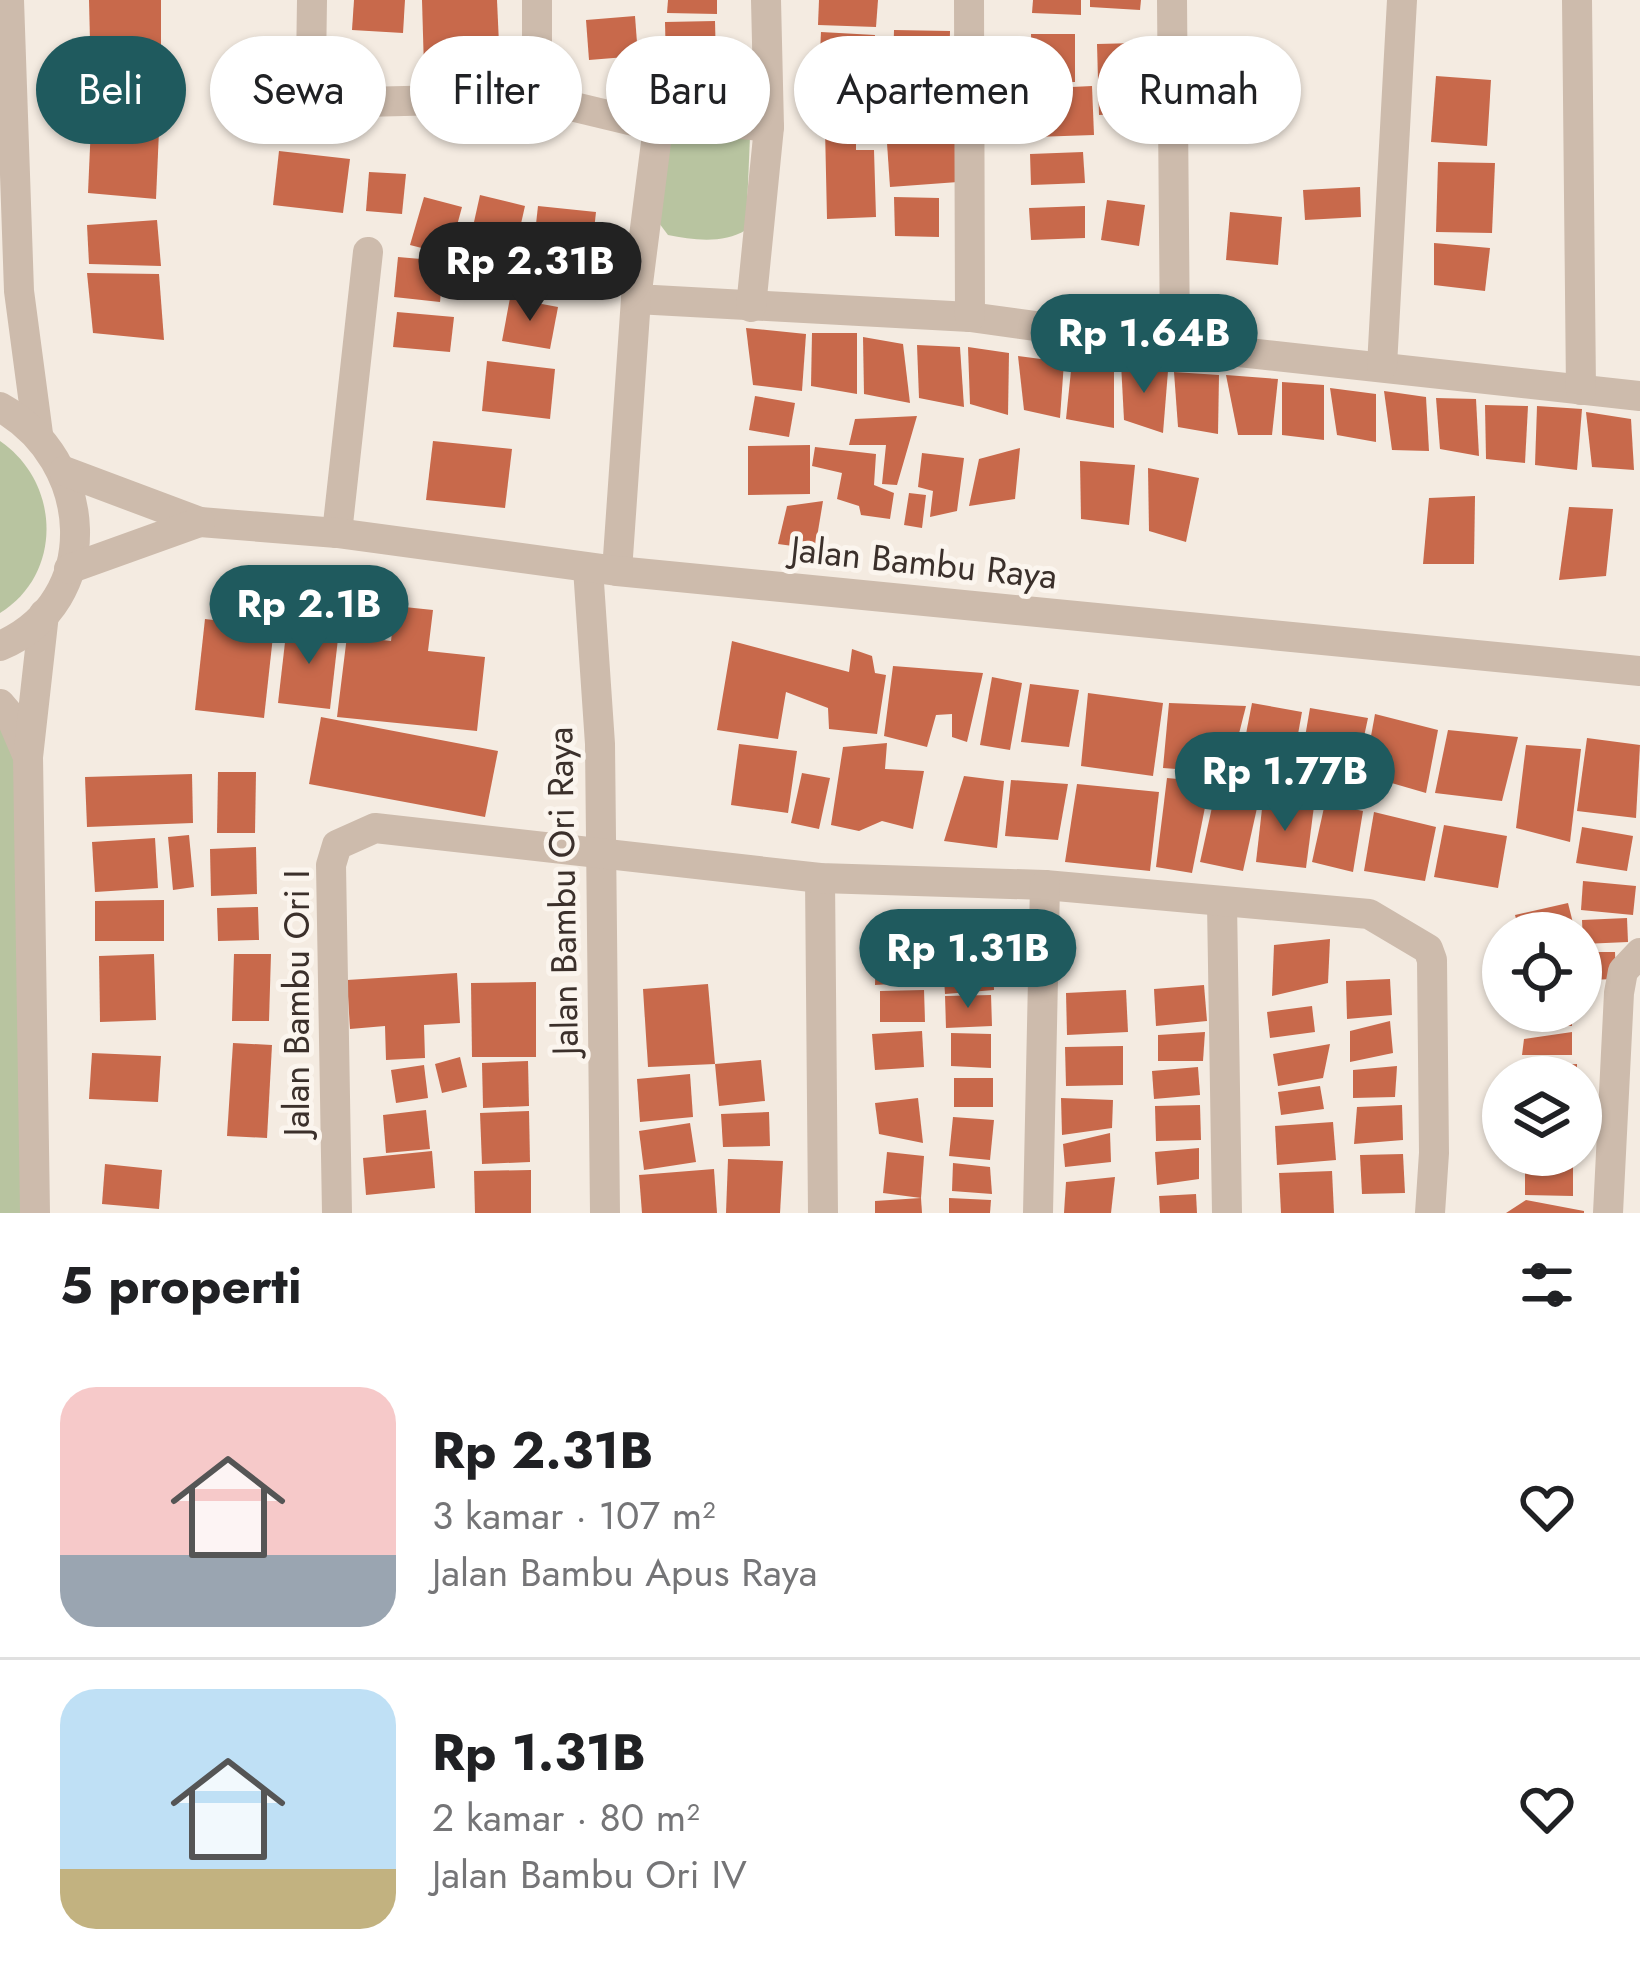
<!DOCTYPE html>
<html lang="id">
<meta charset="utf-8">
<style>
:root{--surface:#fff;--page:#f2f2f2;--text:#202124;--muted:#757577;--line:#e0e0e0;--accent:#1f5a5e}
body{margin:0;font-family:Jost,sans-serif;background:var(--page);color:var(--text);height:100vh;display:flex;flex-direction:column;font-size:45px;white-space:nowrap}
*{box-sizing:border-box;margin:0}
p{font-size:39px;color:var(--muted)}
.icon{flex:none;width:66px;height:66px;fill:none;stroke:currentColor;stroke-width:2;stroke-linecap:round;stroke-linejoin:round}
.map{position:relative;height:1213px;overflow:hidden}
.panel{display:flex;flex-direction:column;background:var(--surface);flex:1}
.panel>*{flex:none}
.banner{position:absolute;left:36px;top:36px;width:1569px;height:108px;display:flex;gap:24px}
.fabs{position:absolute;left:1482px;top:912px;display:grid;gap:24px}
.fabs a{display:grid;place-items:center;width:120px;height:120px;border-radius:50%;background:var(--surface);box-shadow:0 3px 9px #0004;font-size:60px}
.price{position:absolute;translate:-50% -102px;padding:0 27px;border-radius:42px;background:var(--accent);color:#fff;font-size:39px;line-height:78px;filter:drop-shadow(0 3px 6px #0008)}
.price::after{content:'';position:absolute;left:50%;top:72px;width:36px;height:27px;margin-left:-18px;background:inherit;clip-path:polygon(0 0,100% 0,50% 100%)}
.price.selected{background:#222;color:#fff}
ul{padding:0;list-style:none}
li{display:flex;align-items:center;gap:36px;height:300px;padding:0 60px}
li+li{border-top:3px solid var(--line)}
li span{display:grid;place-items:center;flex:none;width:336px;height:240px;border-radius:36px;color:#555}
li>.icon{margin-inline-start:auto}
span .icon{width:144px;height:144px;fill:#fffc;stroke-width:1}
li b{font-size:51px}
h2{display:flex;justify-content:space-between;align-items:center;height:144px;padding:0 60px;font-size:51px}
.pill{padding:0 42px;border-radius:54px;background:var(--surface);box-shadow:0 3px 9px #0004;font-size:42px;line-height:108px}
.pill.selected{background:var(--accent);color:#fff}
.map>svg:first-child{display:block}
.green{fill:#b8c4a0}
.building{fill:#c8694b}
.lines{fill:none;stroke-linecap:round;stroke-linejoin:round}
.minor{stroke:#cdbbac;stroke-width:30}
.tertiary{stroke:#cdbbac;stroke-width:30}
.labels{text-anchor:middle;stroke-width:10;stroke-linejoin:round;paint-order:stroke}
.street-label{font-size:36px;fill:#3b302b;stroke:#fbf5ee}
</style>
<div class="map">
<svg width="1640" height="1213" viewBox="0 0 1640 1213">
<rect width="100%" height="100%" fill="#f4ebe1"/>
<g class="green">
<path d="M691 128 750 137 746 230C723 244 693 240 668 235L659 223 664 138Z"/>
<path d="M0 441C60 482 64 573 0 613Z"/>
<polygon points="0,716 28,757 35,1213 0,1213"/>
</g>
<g class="building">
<polygon points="89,0 161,0 161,85 91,82"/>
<polygon points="354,0 405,0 403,33 352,30"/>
<polygon points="422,0 497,0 500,66 424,69"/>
<polygon points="668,0 717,0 717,14 667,13"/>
<polygon points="819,0 878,0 876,27 818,25"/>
<polygon points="1033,0 1081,0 1081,15 1032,13"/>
<polygon points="1090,0 1141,0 1140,10 1090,7"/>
<polygon points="635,16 638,56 589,60 586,20"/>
<polygon points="715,21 716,63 666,65 665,22"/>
<polygon points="894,30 950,31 948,97 892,96"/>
<polygon points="821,32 875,35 873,76 819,74"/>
<polygon points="1031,34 1075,34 1075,82 1032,83"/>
<polygon points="1137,43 1139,113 1099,115 1097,44"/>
<polygon points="1436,76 1491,80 1487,146 1431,142"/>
<polygon points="825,81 878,82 877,119 825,118"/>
<polygon points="1092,86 1094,135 1034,137 1031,89"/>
<polygon points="92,102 160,108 156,199 88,193"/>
<polygon points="953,109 958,182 890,187 885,114"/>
<polygon points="856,127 856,150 874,150 876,217 827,219 825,128"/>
<polygon points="279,151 350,159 343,213 273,205"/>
<polygon points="1083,152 1085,183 1031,185 1030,154"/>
<polygon points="1438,162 1495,163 1492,233 1436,232"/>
<polygon points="369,172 406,174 402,214 366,211"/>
<polygon points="1360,187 1361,217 1305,220 1303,190"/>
<polygon points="480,195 525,206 515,250 470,240"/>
<polygon points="424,197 462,207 449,255 410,245"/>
<polygon points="894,197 939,198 939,237 895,236"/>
<polygon points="1107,200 1145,205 1139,246 1101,240"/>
<polygon points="538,206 596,212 591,257 533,251"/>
<polygon points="1085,206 1085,238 1031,240 1029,208"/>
<polygon points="1230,212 1282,217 1278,265 1226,260"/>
<polygon points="157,220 161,266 89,264 87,225"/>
<polygon points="1434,243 1490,248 1485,291 1434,285"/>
<polygon points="398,257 444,261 440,302 394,297"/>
<polygon points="87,273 159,274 164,340 93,333"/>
<polygon points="510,298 558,307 550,349 502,341"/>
<polygon points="397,312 454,317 450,352 393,347"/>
<polygon points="746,328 806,334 802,391 753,385"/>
<polygon points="812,333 857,333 857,394 811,386"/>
<polygon points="863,337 903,344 910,403 864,394"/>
<polygon points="917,345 960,347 964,407 919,398"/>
<polygon points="968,347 1009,353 1008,415 970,404"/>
<polygon points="1018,356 1064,362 1060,418 1024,410"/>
<polygon points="487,361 555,369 550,419 482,411"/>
<polygon points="1072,361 1114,369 1114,428 1066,419"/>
<polygon points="1121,363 1168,371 1163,433 1124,420"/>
<polygon points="1174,372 1219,375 1218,434 1178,427"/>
<polygon points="1226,375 1278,379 1272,435 1238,435"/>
<polygon points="1282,382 1324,385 1324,440 1282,435"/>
<polygon points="1330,388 1376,394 1376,442 1337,435"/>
<polygon points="1384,391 1426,397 1429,451 1392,450"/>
<polygon points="755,396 795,403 789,437 749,430"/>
<polygon points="1436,398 1476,399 1479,456 1440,449"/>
<polygon points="1485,405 1528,406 1525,463 1486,459"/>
<polygon points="1537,406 1582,409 1577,470 1535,465"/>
<polygon points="1586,412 1631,419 1634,470 1592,467"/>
<polygon points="917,416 897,485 882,484 886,445 849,445 855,419"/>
<polygon points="433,441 512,449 505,508 426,500"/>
<polygon points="810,445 810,494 748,495 748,446"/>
<polygon points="815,447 876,454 874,485 894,493 890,519 861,515 859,506 837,499 842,473 812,466"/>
<polygon points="1020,448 1015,499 969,506 979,459"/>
<polygon points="922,453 964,458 957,511 930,517 933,491 918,487"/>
<polygon points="1080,461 1135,465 1129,525 1081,519"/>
<polygon points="1148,468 1199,478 1186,542 1149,531"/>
<polygon points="909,493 926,495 922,528 904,525"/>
<polygon points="1475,496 1474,564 1423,564 1429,498"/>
<polygon points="823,501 815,549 778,544 787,506"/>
<polygon points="1569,507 1613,509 1606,576 1559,580"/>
<polygon points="395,606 433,610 428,651 485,657 477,731 337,717 347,636 391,641"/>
<polygon points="205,619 274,627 264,718 195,710"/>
<polygon points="287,625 339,630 330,709 278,703"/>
<polygon points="732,641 849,672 852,649 872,656 875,673 886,675 877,734 829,729 828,708 786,692 778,739 717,730"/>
<polygon points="893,666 983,673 967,742 952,737 952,714 936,715 927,747 884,736"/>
<polygon points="992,677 1022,683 1010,750 980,745"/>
<polygon points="1030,684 1079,690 1069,747 1021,742"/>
<polygon points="1088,693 1163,703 1153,776 1081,766"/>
<polygon points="1169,703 1246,706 1229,773 1163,768"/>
<polygon points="1252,703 1302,712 1289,784 1238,775"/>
<polygon points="1310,708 1368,718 1353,788 1298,778"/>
<polygon points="1375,714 1438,730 1426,793 1364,775"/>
<polygon points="321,717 498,751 485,817 309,784"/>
<polygon points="1448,730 1518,737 1502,801 1435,793"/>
<polygon points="1587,738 1640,745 1636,818 1577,811"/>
<polygon points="887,743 885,769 924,771 913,829 882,821 859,831 831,825 843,747"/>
<polygon points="739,744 797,751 788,813 731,805"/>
<polygon points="1526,745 1581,749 1570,842 1516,828"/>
<polygon points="218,772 256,772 255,833 217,833"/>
<polygon points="802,773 830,778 819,829 791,823"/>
<polygon points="192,774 193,823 87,827 85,777"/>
<polygon points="964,776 1004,781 997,848 944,841"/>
<polygon points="1167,778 1210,782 1192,873 1156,867"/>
<polygon points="1011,780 1068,784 1058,840 1005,836"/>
<polygon points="1077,784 1159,792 1150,871 1065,862"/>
<polygon points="1216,789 1259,799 1243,871 1200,862"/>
<polygon points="1263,800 1314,806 1306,868 1256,862"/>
<polygon points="1325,803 1363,811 1353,872 1312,862"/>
<polygon points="1374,812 1436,827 1425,881 1364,871"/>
<polygon points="1444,825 1507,836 1498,888 1434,877"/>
<polygon points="1582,827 1633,836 1627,871 1576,863"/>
<polygon points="189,835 194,887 173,890 168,837"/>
<polygon points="155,838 158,888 95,892 92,842"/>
<polygon points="256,847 257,894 211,896 210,849"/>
<polygon points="1583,881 1636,886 1633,915 1581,910"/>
<polygon points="164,900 164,941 95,941 95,901"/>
<polygon points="1568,903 1575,931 1520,933 1515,915"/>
<polygon points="258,907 259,940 218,941 217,908"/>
<polygon points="1627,918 1628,942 1583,944 1582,920"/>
<polygon points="993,929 994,990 945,994 941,930"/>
<polygon points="1330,939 1328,983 1272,996 1274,945"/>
<polygon points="923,940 923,982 875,985 876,945"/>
<polygon points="1586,952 1615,952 1616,979 1586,980"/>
<polygon points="154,954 156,1020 100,1022 99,956"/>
<polygon points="234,954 271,954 269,1021 232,1021"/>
<polygon points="457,973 460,1023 424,1025 425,1058 386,1060 385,1026 350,1029 347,980"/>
<polygon points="1390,979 1392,1015 1347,1019 1346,981"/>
<polygon points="536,982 536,1057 472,1057 471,983"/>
<polygon points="708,984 715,1064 648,1067 643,989"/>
<polygon points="1204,985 1207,1021 1156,1026 1154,989"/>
<polygon points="924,990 925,1022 880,1022 880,991"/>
<polygon points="1126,990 1128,1032 1067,1035 1066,993"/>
<polygon points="991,995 992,1026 946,1028 945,996"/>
<polygon points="1312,1006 1315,1032 1270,1038 1267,1012"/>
<rect x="1519" y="1011" width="53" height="15"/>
<polygon points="1390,1021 1393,1053 1350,1062 1350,1031"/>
<polygon points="922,1031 924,1067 875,1070 872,1034"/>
<polygon points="1205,1032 1203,1061 1158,1061 1158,1035"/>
<polygon points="1572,1032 1572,1055 1522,1055 1524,1039"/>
<polygon points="951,1033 991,1034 991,1068 951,1066"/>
<polygon points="233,1043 272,1045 267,1138 227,1136"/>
<polygon points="1330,1044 1323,1078 1278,1086 1273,1054"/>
<polygon points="1123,1046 1123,1085 1066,1086 1065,1047"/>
<polygon points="92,1053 161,1056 158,1102 89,1099"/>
<polygon points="460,1057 467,1087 442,1093 435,1064"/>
<polygon points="761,1060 765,1101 719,1106 715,1064"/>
<polygon points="528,1061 529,1106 483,1108 482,1063"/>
<polygon points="1577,1064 1577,1077 1520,1077 1519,1067"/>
<polygon points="424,1065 428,1098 396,1103 391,1070"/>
<polygon points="1397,1066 1395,1097 1353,1098 1353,1070"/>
<polygon points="1198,1067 1200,1095 1154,1099 1152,1071"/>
<polygon points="690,1074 693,1117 640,1122 637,1079"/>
<rect x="954" y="1078" width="39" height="29"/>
<polygon points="1320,1086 1324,1109 1281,1115 1278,1092"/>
<polygon points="918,1098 923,1143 879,1134 875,1103"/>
<polygon points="1061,1098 1113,1100 1112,1128 1062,1135"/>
<polygon points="1200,1105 1201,1140 1156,1141 1155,1106"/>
<polygon points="1402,1105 1403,1140 1354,1144 1357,1107"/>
<polygon points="426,1110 430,1149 386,1153 383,1115"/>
<polygon points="529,1111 530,1162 482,1164 480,1113"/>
<polygon points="769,1112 770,1146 723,1147 721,1114"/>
<polygon points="953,1117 994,1120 990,1160 949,1156"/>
<polygon points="1333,1122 1336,1160 1277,1165 1275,1126"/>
<polygon points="690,1123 696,1162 644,1170 639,1131"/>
<polygon points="1110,1133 1111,1162 1065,1167 1063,1144"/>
<polygon points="1199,1148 1199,1179 1157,1185 1155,1152"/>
<polygon points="432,1151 435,1188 366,1195 363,1158"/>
<polygon points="887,1152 924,1156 921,1198 883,1193"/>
<polygon points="1403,1154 1405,1193 1362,1194 1360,1155"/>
<polygon points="1525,1157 1573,1158 1573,1196 1525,1195"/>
<polygon points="728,1159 783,1161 780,1213 726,1213"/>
<polygon points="953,1163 990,1167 992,1194 952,1191"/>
<polygon points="105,1164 162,1170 159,1209 102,1204"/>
<polygon points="714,1169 717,1213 642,1213 639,1175"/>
<polygon points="531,1170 531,1213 475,1213 474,1171"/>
<polygon points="1332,1171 1334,1213 1281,1213 1279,1173"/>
<polygon points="1115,1177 1111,1213 1064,1213 1066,1182"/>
<polygon points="1196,1194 1197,1213 1160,1213 1159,1196"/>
<polygon points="921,1198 922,1213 875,1213 875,1201"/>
<polygon points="949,1198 991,1200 990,1213 949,1213"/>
<polygon points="1526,1200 1584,1211 1584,1213 1506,1213"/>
</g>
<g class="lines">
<g class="minor">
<polyline points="9,0 19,291 38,434"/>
<polyline points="312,0 311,68 362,102 537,98 658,127 636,299 970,317 1175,345 1640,396"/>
<polyline points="537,0 537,98"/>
<polyline points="969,0 970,317"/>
<polyline points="1172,0 1175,345"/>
<polyline points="1577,0 1581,390"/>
<polyline points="658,127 686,118 769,127"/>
<polyline points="751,307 769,127 766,0"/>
<polyline points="1382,366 1402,0"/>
<polyline points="337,533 368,252"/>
<polyline points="588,568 600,744 605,1213"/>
<polyline points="617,571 636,299"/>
<polyline points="0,704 11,717 28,757"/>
<polyline points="820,878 823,1213"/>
<polyline points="1222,903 1227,1213"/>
<polyline points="35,1213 28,757 44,614"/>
<polyline points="337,1213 331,865 337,845 375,828 820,878 1045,885 1369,914 1428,949 1432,960 1434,1153 1430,1213"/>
<polyline points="1038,1213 1045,885"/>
<polyline points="1608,1213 1619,993 1623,971 1640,953"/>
</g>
<g class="tertiary">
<path d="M0 407C95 460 105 601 0 646"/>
<polyline points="64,471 200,522 337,533 617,571 1640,671"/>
<polyline points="69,569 200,522"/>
</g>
</g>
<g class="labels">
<g class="street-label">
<text transform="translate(924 562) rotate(6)" y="13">Jalan Bambu Raya</text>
<text transform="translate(562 891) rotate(-91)" y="13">Jalan Bambu Ori Raya</text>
<text transform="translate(296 1003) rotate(-90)" y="13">Jalan Bambu Ori I</text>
</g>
</g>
</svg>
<div class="fabs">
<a><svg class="icon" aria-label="locate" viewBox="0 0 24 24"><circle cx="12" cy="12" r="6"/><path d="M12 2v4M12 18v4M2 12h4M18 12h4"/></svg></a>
<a><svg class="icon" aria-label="layers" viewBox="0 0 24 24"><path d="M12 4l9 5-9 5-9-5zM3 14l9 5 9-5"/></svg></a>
</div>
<b class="price selected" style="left:530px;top:324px">Rp 2.31B</b>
<b class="price" style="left:1144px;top:396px">Rp 1.64B</b>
<b class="price" style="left:309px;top:667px">Rp 2.1B</b>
<b class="price" style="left:1285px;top:834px">Rp 1.77B</b>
<b class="price" style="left:968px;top:1011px">Rp 1.31B</b>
<div class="banner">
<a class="pill selected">Beli</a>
<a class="pill">Sewa</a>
<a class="pill">Filter</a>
<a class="pill">Baru</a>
<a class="pill">Apartemen</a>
<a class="pill">Rumah</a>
</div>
</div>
<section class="panel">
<h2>5 properti<svg class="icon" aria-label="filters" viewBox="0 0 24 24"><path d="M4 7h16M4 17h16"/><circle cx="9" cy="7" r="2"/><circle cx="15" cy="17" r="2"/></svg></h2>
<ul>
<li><span style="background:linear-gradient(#f6c9c9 70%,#9aa5b1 0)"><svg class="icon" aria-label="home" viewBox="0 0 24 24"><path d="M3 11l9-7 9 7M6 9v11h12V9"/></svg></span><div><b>Rp 2.31B</b><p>3 kamar · 107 m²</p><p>Jalan Bambu Apus Raya</p></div><svg class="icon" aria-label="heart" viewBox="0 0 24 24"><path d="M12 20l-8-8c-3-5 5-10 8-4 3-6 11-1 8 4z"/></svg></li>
<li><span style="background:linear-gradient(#bfe0f5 75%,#c2b280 0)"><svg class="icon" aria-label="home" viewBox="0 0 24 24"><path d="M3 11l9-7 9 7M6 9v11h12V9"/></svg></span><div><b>Rp 1.31B</b><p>2 kamar · 80 m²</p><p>Jalan Bambu Ori IV</p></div><svg class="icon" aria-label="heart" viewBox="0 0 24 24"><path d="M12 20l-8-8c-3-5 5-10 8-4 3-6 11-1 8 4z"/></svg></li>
</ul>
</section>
